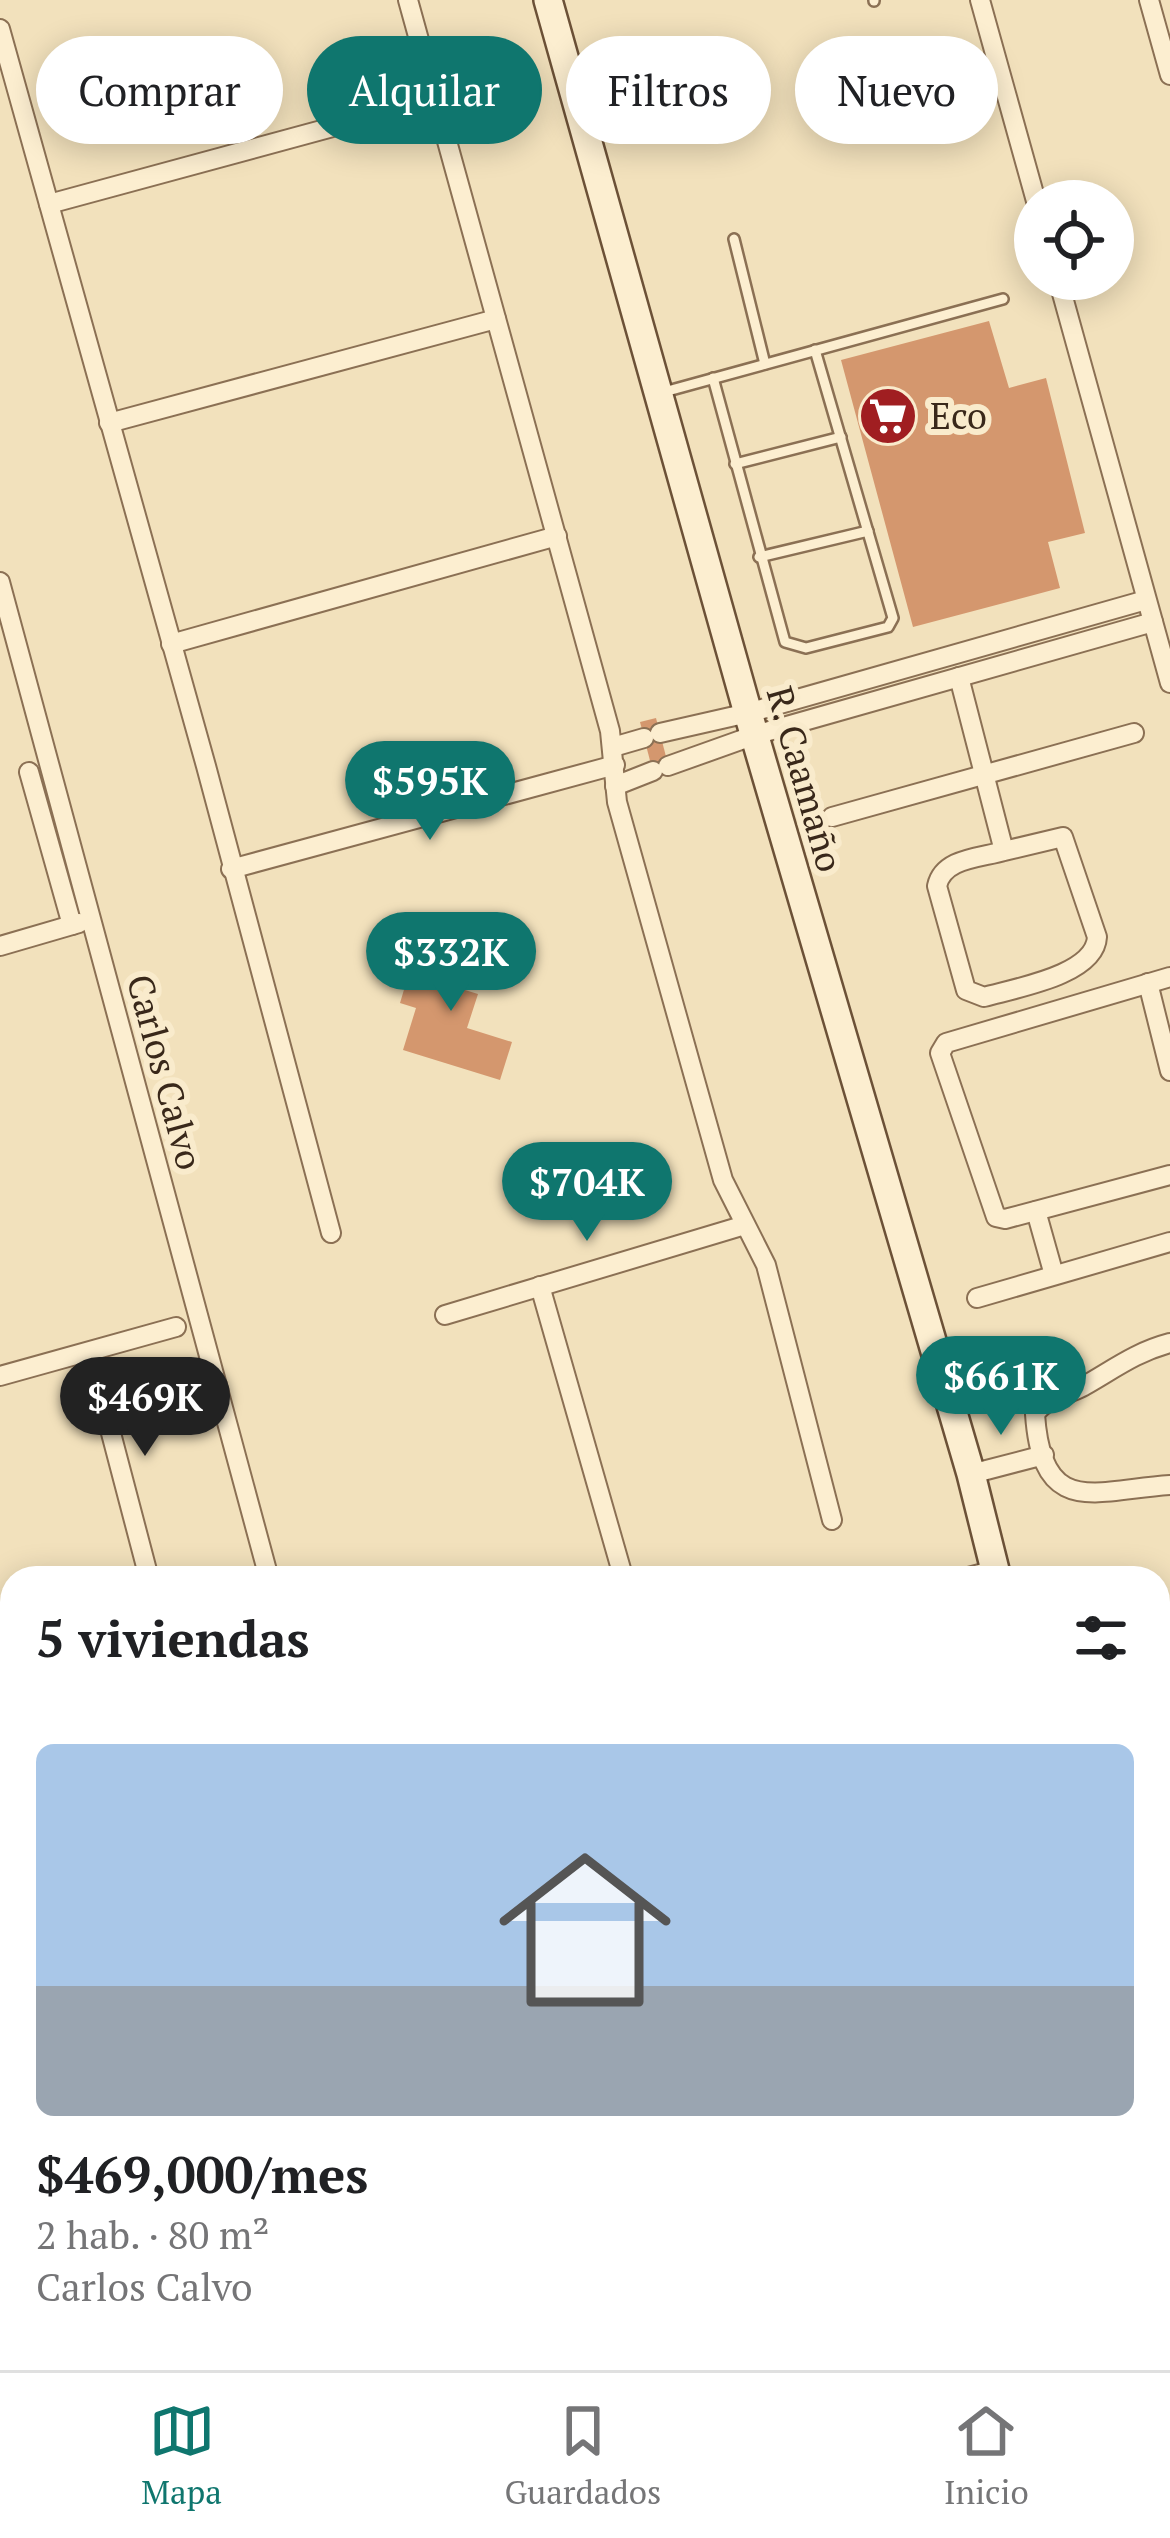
<!DOCTYPE html>
<html lang="es">
<meta charset="utf-8">
<style>
:root{--surface:#fff;--page:#f6f6f6;--text:#202124;--muted:#757577;--line:#e0e0e0;--accent:#0f766e}
body{margin:0;font-family:"PT Serif",serif;background:var(--page);color:var(--text);height:100vh;display:flex;flex-direction:column;font-size:45px;white-space:nowrap}
*{box-sizing:border-box;margin:0}
p{font-size:39px;color:var(--muted)}
.icon{flex:none;width:66px;height:66px;fill:none;stroke:currentColor;stroke-width:2;stroke-linecap:round;stroke-linejoin:round}
.map{position:relative;flex:1;overflow:hidden}
.panel{position:absolute;left:0px;top:1566px;width:1170px;height:804px;display:flex;flex-direction:column;background:var(--surface);border-radius:36px 36px 0 0;box-shadow:0 6px 30px #0003}
.panel>*{flex:none}
.banner{position:absolute;left:36px;top:36px;width:1098px;height:108px;display:flex;gap:24px}
.fabs{position:absolute;left:1014px;top:180px;display:grid;gap:24px}
.fabs a{display:grid;place-items:center;width:120px;height:120px;border-radius:50%;background:var(--surface);box-shadow:0 6px 30px #0003;font-size:60px}
.price{position:absolute;translate:-50% -102px;padding:0 27px;border-radius:42px;background:var(--accent);color:#fff;font-size:39px;line-height:78px;filter:drop-shadow(0 3px 6px #0008)}
.price::after{content:'';position:absolute;left:50%;top:72px;width:36px;height:27px;margin-left:-18px;background:inherit;clip-path:polygon(0 0,100% 0,50% 100%)}
.price.selected{background:#222;color:#fff}
ul{padding:0;list-style:none}
li{display:grid;align-content:center;gap:24px;height:636px;padding:0 36px}
li span{display:grid;place-items:center;height:372px;border-radius:18px;color:#555}
li>.icon{margin-inline-start:auto}
span .icon{width:216px;height:216px;fill:#fffc;stroke-width:1}
li b{font-size:51px}
h2{display:flex;justify-content:space-between;align-items:center;height:144px;padding:0 36px;font-size:51px}
.chip{padding:0 42px;border-radius:54px;background:var(--surface);box-shadow:0 6px 30px #0003;font-size:42px;line-height:108px}
.chip.selected{background:var(--accent);color:#fff}
.tabs{display:flex;justify-content:space-around;align-items:center;height:168px;border-top:3px solid var(--line);background:var(--surface);font-size:33px;color:var(--muted)}
.tabs a{display:grid;justify-items:center;gap:6px}
.tabs .selected{color:var(--accent)}
.map>svg:first-child{display:block}
.green{fill:#cad18f}
.building{fill:#d4976e}
.lines{fill:none;stroke-linecap:round;stroke-linejoin:round}
.lane-casing{stroke:#8b7054;stroke-width:14}
.street-casing{stroke:#8b7054;stroke-width:22}
.secondary-casing{stroke:#6c5137;stroke-width:32}
.lane{stroke:#fceed0;stroke-width:9}
.street{stroke:#fceed0;stroke-width:18}
.secondary{stroke:#fceed0;stroke-width:27}
.labels{text-anchor:middle;stroke-width:12;stroke-linejoin:round;paint-order:stroke}
.poi-label{font-size:36px;fill:#39281a;stroke:#f9ebcc;text-anchor:start}
.street-label{font-size:36px;fill:#39281a;stroke:#f9ebcc}
</style>
<div class="map">
<svg width="1170" height="2370" viewBox="0 0 1170 2370">
<rect width="100%" height="100%" fill="#f2e1bc"/>
<polygon class="green" points="1158,2194 1170,2232 1170,2370 494,2370 490,2358 1158,2358"/>
<g class="building">
<polygon points="989,321 1009,388 1046,378 1085,533 1048,542 1060,588 913,627 841,360"/>
<polygon points="656,718 670,772 654,776 640,722"/>
<polygon points="438,935 478,947 465,990 478,994 467,1028 512,1042 500,1080 403,1050 416,1008 400,1003 409,973 425,978"/>
</g>
<g class="lines">
<g class="lane-casing">
<g id="lane">
<polyline points="874,0 874,1"/>
<polyline points="734,239 765,364"/>
<polyline points="713,378 785,642 806,648 888,627 893,618 815,350"/>
<polyline points="664,392 1003,299"/>
<polyline points="735,464 841,437"/>
<polyline points="759,557 868,531"/>
<polyline points="1158,1831 1170,1827"/>
<polyline points="1158,1862 1170,1858"/>
</g>
</g>
<g class="street-casing">
<g id="street">
<polyline points="408,0 610,731 617,802 723,1180 766,1265 832,1520"/>
<polyline points="980,0 1036,201"/>
<polyline points="1149,0 1170,75"/>
<polyline points="0,29 206,766 331,1233"/>
<polyline points="49,204 436,99"/>
<polyline points="1058,279 1170,683"/>
<polyline points="109,423 496,319"/>
<polyline points="0,582 269,1578"/>
<polyline points="171,644 557,536"/>
<path d="M959 677 1004 851C980 858 943 858 937 886L966 990 984 997C1016 988 1095 975 1097 937L1063 837 1004 851"/>
<polyline points="660,733 748,713 1146,600"/>
<polyline points="613,747 644,738"/>
<polyline points="668,766 755,735 1153,622"/>
<polyline points="29,772 72,925"/>
<polyline points="615,786 653,771"/>
<polyline points="832,817 1134,733"/>
<polyline points="231,869 615,765"/>
<polyline points="0,946 79,923"/>
<polyline points="1170,977 946,1043 940,1053 996,1217 1005,1219 1170,1175"/>
<polyline points="1148,983 1170,1071"/>
<polyline points="1036,1211 1054,1275"/>
<polyline points="540,1286 623,1576"/>
<polyline points="977,1298 1170,1242"/>
<polyline points="445,1315 745,1225"/>
<path d="M1170 1343C1136 1352 1114 1369 1084 1386 1067 1395 1046 1398 1035 1414 1042 1519 1095 1490 1170 1485"/>
<polyline points="90,1353 149,1578"/>
<polyline points="0,1376 176,1327"/>
<polyline points="971,1474 1044,1455"/>
<polyline points="965,1578 995,1570"/>
<polyline points="0,1643 12,1639"/>
<polyline points="0,1732 12,1727"/>
<polyline points="0,1863 12,1858"/>
</g>
</g>
<g class="secondary-casing">
<g id="secondary">
<polyline points="548,0 748,713 971,1474 997,1578"/>
<polyline points="1158,2154 1170,2198"/>
</g>
</g>
<use href="#lane" class="lane"/>
<use href="#street" class="street"/>
<use href="#secondary" class="secondary"/>
</g>
<defs>
<g id="supermarket-disc" transform="scale(3)"><circle r="9.5" fill="#a01e21" stroke="#f9ebcc"/><path d="M-6-5.5h2.5l.6 2H6L4.5 2H-2.5L-4.4-4H-6ZM-1.5 3.2a1.3 1.3 0 1 0 .1 0ZM3 3.2a1.3 1.3 0 1 0 .1 0Z" fill="#fff"/></g>
</defs>
<g fill-rule="evenodd">
<use href="#supermarket-disc" x="888" y="416"/>
</g>
<g class="labels">
<g class="poi-label">
<text x="930" y="429">Eco</text>
</g>
<g class="street-label">
<text transform="translate(805 779) rotate(74)" y="13">R. Caamaño</text>
<text transform="translate(165 1072) rotate(75)" y="13">Carlos Calvo</text>
</g>
</g>
</svg>
<div class="fabs">
<a><svg class="icon" aria-label="locate" viewBox="0 0 24 24"><circle cx="12" cy="12" r="6"/><path d="M12 2v4M12 18v4M2 12h4M18 12h4"/></svg></a>
</div>
<b class="price" style="left:430px;top:843px">$595K</b>
<b class="price" style="left:451px;top:1014px">$332K</b>
<b class="price" style="left:587px;top:1244px">$704K</b>
<b class="price" style="left:1001px;top:1438px">$661K</b>
<b class="price selected" style="left:145px;top:1459px">$469K</b>
<div class="banner">
<a class="chip">Comprar</a>
<a class="chip selected">Alquilar</a>
<a class="chip">Filtros</a>
<a class="chip">Nuevo</a>
</div>
<section class="panel">
<h2>5 viviendas<svg class="icon" aria-label="filters" viewBox="0 0 24 24"><path d="M4 7h16M4 17h16"/><circle cx="9" cy="7" r="2"/><circle cx="15" cy="17" r="2"/></svg></h2>
<ul>
<li><span style="background:linear-gradient(#a9c7e8 65%,#9aa5b1 0)"><svg class="icon" aria-label="home" viewBox="0 0 24 24"><path d="M3 11l9-7 9 7M6 9v11h12V9"/></svg></span><div><b>$469,000/mes</b><p>2 hab. · 80 m²</p><p>Carlos Calvo</p></div></li>
</ul>
</section>
</div>
<nav class="tabs">
<a class="selected"><svg class="icon" aria-label="map" viewBox="0 0 24 24"><path d="M3 6l6-2 6 2 6-2v14l-6 2-6-2-6 2zM9 4v14M15 6v14"/></svg>Mapa</a>
<a><svg class="icon" aria-label="saved" viewBox="0 0 24 24"><path d="M7 4h10v16l-5-4-5 4z"/></svg>Guardados</a>
<a><svg class="icon" aria-label="home" viewBox="0 0 24 24"><path d="M3 11l9-7 9 7M6 9v11h12V9"/></svg>Inicio</a>
</nav>
